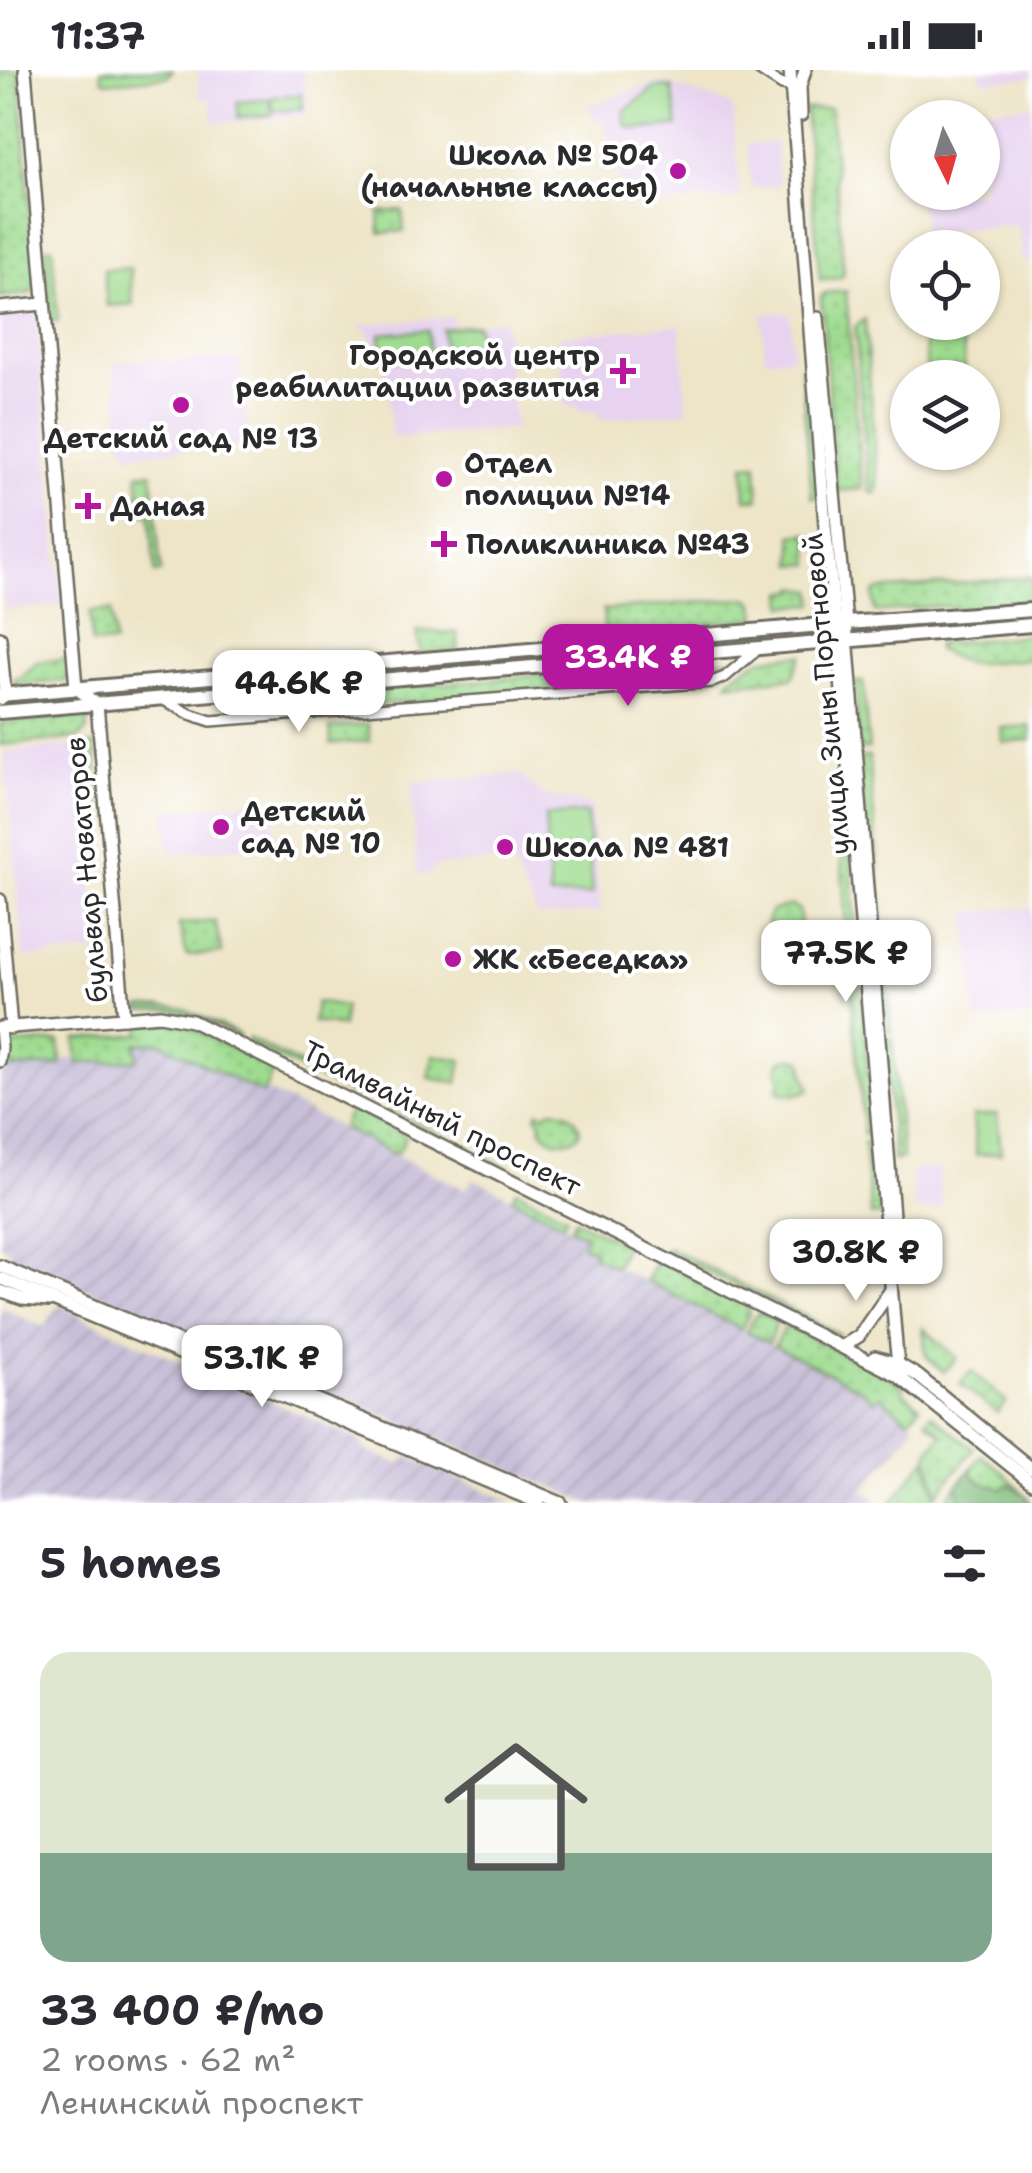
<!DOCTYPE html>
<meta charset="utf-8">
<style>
:root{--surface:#fff;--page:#f2f2f3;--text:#2b2b33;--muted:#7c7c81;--line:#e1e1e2;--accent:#b5179e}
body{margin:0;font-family:"Shantell Sans",sans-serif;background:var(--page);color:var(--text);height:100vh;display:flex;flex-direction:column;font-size:38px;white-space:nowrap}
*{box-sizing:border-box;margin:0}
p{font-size:32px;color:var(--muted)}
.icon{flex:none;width:55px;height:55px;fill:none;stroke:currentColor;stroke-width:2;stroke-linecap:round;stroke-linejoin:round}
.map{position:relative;height:1433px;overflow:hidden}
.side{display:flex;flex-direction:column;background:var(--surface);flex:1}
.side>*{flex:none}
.needle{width:65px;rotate:175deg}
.tools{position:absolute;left:890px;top:30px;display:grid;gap:20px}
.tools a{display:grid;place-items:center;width:110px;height:110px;border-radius:50%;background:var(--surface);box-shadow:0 2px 8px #0004;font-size:50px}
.price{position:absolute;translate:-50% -85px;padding:0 22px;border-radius:20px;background:#fff;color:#222;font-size:32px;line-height:65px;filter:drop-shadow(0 2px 5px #0008)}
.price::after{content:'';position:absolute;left:50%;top:60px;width:30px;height:22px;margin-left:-15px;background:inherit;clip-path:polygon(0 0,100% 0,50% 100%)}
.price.active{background:var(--accent);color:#fff}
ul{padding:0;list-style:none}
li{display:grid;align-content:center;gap:20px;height:530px;padding:0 40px}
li+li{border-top:2px solid var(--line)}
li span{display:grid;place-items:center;height:310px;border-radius:30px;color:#555}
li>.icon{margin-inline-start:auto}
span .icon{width:180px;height:180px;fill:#fffc;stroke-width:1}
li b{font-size:42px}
h2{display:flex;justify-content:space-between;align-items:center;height:120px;padding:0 40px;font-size:42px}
.status{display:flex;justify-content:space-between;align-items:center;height:70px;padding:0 50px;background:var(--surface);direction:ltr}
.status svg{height:28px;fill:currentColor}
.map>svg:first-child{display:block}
.built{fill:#e7d2ef}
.industrial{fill:url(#industrial-furrows)}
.grass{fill:url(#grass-dots);stroke:#64835d;stroke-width:2.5}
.forest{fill:url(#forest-firs);stroke:#547352;stroke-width:2.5}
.garden{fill:#9edb8f;stroke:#64835d;stroke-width:2.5}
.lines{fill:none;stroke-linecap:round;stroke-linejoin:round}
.street-casing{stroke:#6f6c62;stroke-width:14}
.secondary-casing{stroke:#6f6c62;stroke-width:16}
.primary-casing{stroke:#6f6c62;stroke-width:18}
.street{stroke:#fff;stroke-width:9}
.secondary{stroke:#fff;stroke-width:11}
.primary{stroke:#fff;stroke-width:12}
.poi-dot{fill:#b5179e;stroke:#fff;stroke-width:4}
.labels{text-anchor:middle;stroke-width:8;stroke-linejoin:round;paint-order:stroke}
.poi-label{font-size:28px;font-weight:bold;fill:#2b2b2b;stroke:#fff;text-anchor:start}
.street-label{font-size:28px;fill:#2b2b2b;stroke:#fff}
</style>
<div class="status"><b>11:37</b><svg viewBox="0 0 49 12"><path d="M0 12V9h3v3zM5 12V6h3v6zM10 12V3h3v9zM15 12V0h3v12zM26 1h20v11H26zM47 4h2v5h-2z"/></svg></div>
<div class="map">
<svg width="1032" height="1433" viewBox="0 0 1032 1433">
<defs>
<pattern id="industrial-furrows" width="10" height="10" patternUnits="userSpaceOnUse" patternTransform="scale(2.5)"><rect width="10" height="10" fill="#c8bfd8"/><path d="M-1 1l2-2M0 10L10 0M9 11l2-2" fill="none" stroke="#aca4ba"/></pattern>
<pattern id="grass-dots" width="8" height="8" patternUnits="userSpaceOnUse" patternTransform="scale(2.5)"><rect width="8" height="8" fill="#9edb8f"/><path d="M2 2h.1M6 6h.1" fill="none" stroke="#88bc7c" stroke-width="1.8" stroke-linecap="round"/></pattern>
<pattern id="forest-firs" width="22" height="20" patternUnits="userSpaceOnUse" patternTransform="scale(2.5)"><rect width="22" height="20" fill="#7ebb7a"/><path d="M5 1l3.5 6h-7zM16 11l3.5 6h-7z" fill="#679864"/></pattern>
</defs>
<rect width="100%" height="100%" fill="#fff"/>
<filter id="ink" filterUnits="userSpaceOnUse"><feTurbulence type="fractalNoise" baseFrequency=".01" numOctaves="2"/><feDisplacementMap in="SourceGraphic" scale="20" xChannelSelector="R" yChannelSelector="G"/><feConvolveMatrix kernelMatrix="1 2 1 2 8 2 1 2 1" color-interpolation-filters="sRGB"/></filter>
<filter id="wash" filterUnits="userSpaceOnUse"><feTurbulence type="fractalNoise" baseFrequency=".0048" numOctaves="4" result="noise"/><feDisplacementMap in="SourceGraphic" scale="40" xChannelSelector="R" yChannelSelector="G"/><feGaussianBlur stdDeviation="2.25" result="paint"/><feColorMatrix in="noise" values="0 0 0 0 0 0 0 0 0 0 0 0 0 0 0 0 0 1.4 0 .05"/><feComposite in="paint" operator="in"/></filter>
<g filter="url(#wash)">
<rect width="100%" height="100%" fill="#eee5c8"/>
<g class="built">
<polygon points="198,0 303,0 307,37 305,38 306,45 213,53 212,28 200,28"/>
<polygon points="979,0 1032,0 1032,7 985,11 980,6"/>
<polygon points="662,12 728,34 733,39 740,128 628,136 603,48 595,51 589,35"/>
<polygon points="973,28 975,40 1032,35 1032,193 1025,193 1023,189 1018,155 923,162 920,123 982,122 982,48 913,47 912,32"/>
<polygon points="776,72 779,116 751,118 748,74"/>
<polygon points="36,239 62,535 4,540 0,493 0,242"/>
<polygon points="790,242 793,287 765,289 762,244"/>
<polygon points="452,247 453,256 504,250 515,358 392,368 386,307 371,267 360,255"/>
<polygon points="680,255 687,342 600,350 595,341 579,342 578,336 565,337 558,266"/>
<polygon points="161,288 166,293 211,289 239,290 249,374 130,384 122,375 114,295 115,292"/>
<polygon points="79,675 97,881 24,888 4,682"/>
<polygon points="520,704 543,726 590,734 601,842 538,847 511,790 434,796 431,804 417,805 411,713"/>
<polygon points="272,731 276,774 170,783 166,740"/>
<polygon points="1032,838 1032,946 976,950 967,842"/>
<polygon points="939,1098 942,1139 915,1141 912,1100"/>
</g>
<g class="industrial">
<polygon points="160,968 466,1120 473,1108 587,1166 596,1181 594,1186 860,1318 879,1324 916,1355 863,1420 879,1433 589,1433 8,1185 10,1179 0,1175 0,1010 4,995 132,984 132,971"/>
<polygon points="59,1235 120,1265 359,1370 365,1380 399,1394 408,1387 515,1433 0,1433 0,1237 44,1257"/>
</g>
<g class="grass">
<polygon points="0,0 19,0 36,214 31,223 0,227"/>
<polygon points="830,38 844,204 840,208 820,210 805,39"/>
<polygon points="402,140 404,161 380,163 379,142"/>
<polygon points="52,177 58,251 51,251 45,178"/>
<polygon points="846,221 862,419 837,421 821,226 824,226 824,223"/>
<polygon points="865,249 878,420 874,424 869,421 855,257"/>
<polygon points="962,260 965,298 927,301 924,263"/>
<polygon points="809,296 820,426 812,428 801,297"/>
<polygon points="757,394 759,429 746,429 744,395"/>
<polygon points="152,402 161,502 155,503 150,443 135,444 133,427 140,426 138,403"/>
<polygon points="808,463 811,494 794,495 792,465"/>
<polygon points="1032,507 1032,532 954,539 944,536 875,542 873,524 878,520"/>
<polygon points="796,517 813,520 815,534 785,536 784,522 796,521"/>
<polygon points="749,528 755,534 757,548 709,553 705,559 605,568 603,540"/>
<polygon points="111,540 114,573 92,574 90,542"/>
<polygon points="417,561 457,563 459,580 421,583"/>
<polygon points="1032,565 1032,589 967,594 937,580 937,574"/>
<path d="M802 585 792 608 728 614V611C760 585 763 587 802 585Z"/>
<polygon points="68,589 70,608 67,611 15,615 14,610 23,606 37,592"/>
<polygon points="738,589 723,603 709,608 234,646 233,635 316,628 317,624"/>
<polygon points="855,612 863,612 869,679 860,679"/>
<polygon points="87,646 91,650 88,651 87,660 79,668 0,675 0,654 3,653"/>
<polygon points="368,654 370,671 331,674 330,658"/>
<polygon points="1030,656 1031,670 1002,672 1001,658"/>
<polygon points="95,675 99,719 95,725 90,725 86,676"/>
<polygon points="869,687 891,961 883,961 860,688"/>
<polygon points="90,730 95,730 100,733 104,771 94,772"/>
<polygon points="848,758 860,908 850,909 839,759"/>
<path d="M791 835 799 840C803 869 805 871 773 872 764 862 766 853 771 841Z"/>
<polygon points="215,851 222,883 187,886 179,854"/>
<polygon points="861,915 874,1064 864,1065 851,916"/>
<polygon points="316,932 345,937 342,957 313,952"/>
<path d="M160 936 185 939 240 965 239 968C201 949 184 937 140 941V937Z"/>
<polygon points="140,952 159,951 181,953 274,1000 263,1024 159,972 136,974 137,990 78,993 76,969 140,964"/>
<polygon points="248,968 360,1025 357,1027 247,973"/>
<polygon points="892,968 902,1089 894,1090 884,969"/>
<polygon points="59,971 61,995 5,999 8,975"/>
<polygon points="433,985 462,990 458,1013 429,1008"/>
<path d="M792 988 801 989 804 993C802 1010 809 1008 810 1019 799 1025 791 1026 779 1022L777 1019 781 1013 777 998 782 990Z"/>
<polygon points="354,1039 406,1066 400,1080 394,1084 344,1059 343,1054 350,1040"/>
<path d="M554 1039C567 1041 578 1047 580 1061L577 1067C560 1076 540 1069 540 1049L536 1046 539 1041 544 1044Z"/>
<polygon points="390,1040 481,1085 479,1089 388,1043"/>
<polygon points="874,1071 880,1145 871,1146 864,1072"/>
<polygon points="487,1088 600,1144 598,1148 486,1092"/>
<polygon points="516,1120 567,1146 563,1154 512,1128"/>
<polygon points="575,1149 625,1175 615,1197 593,1186 595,1181 583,1175 586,1166 570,1158"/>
<circle cx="810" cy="1177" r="15"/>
<polygon points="668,1177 839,1264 838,1266 666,1182"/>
<polygon points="657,1190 748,1236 749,1243 741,1259 646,1211"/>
<polygon points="759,1243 777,1251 769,1273 746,1262 755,1246"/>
<polygon points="785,1256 894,1309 904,1317 902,1321 920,1336 909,1350 879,1326 875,1331 860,1319 774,1276"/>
<polygon points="923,1258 957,1288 944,1302 926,1286"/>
<polygon points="971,1301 1006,1332 997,1343 960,1314"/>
<polygon points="931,1344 974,1379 938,1423 928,1386 929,1381 942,1364 926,1351"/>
<polygon points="981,1385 1005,1404 1032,1433 944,1433"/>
<polygon points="926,1389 936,1426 930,1433 891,1433"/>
</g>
<path class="forest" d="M973 1397 972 1405C978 1411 988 1417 996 1416L1000 1419 1010 1414 1028 1428 1027 1433H960L958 1416Z"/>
<g class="garden">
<polygon points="101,0 172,0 172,1 167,7 107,12 102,9"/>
<polygon points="672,17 678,56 638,59 626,56 624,41 655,18"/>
<polygon points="301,24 303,39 273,41 272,27"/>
<polygon points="270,29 272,45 239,48 237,32"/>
<polygon points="963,35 964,47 925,47 924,38"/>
<polygon points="130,198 133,234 107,236 104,200"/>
<polygon points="477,255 479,279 444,282 442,259"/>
<polygon points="428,260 430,287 382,291 380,264"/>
<polygon points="587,743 592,824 550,827 545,746"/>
<polygon points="997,1044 1001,1083 976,1085 973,1046"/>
</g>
</g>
<g filter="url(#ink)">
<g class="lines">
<g class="street-casing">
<g id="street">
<polyline points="759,0 782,15 796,17"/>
<polyline points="160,628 190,644 211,651 712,612 725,607 757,580"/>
<polyline points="0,992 2,978 0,958"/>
</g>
</g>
<g class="secondary-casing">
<g id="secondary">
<polyline points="25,0 76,618 97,634 124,948"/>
<polyline points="790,0 825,455 840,597 896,1275 898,1294 903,1309"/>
<polyline points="801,45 800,17 805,0"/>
<polyline points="0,238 43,234"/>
<polyline points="818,248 846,553 897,1196"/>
<polyline points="0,568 5,625 0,629"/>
<polyline points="0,830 11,958"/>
<polyline points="0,958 160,945 192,951 897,1305 1032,1413"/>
<polyline points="0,1196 561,1433"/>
<polyline points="0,1208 539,1433"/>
<polyline points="0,1221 22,1229 49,1231"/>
<polyline points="843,1276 859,1266 891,1220"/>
<polyline points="875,1287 898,1294 918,1306 1032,1399"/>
</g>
</g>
<g class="primary-casing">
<g id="primary">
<polyline points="0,625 846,553 1032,540"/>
<polyline points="0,642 1032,555"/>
</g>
</g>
<use href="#street" class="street"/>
<use href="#secondary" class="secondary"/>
<use href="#primary" class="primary"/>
</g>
</g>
<g class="poi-dot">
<circle cx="678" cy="101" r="10"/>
<path d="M618 286h10v10h10v10h-10v10h-10v-10h-10v-10h10z"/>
<circle cx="181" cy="335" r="10"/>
<circle cx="444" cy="409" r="10"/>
<path d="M83 421h10v10h10v10h-10v10h-10v-10h-10v-10h10z"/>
<path d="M439 459h10v10h10v10h-10v10h-10v-10h-10v-10h10z"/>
<circle cx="221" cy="757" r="10"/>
<circle cx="505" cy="777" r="10"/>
<circle cx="453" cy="889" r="10"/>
</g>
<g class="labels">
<g class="poi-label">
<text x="658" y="95" text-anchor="end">Школа № 504<tspan x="658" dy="32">(начальные классы)</tspan></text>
<text x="600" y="295" text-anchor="end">Городской центр<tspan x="600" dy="32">реабилитации развития</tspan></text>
<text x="181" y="378" text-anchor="middle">Детский сад № 13</text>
<text x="464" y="403">Отдел<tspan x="464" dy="32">полиции №14</tspan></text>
<text x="110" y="446">Даная</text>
<text x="466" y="484">Поликлиника №43</text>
<text x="241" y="751">Детский<tspan x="241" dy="32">сад № 10</tspan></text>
<text x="525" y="787">Школа № 481</text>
<text x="473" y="899">ЖК «Беседка»</text>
</g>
<g class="street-label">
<text transform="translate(826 624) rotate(-95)" y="10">улица Зины Портновой</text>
<text transform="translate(86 800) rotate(-95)" y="10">бульвар Новаторов</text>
<text transform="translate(442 1048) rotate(27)" y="10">Трамвайный проспект</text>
</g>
</g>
</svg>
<div class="tools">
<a><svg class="needle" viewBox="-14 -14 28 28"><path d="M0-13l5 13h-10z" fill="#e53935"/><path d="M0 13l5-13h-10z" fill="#7c7c81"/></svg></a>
<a><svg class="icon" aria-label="locate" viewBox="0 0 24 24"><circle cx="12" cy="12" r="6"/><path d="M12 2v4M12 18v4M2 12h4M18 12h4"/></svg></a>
<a><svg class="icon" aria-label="layers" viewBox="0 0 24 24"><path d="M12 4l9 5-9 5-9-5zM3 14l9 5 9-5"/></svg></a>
</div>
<b class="price active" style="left:628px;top:639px">33.4K ₽</b>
<b class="price" style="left:299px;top:665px">44.6K ₽</b>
<b class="price" style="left:846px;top:935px">77.5K ₽</b>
<b class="price" style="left:856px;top:1234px">30.8K ₽</b>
<b class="price" style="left:262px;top:1340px">53.1K ₽</b>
</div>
<section class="side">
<h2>5 homes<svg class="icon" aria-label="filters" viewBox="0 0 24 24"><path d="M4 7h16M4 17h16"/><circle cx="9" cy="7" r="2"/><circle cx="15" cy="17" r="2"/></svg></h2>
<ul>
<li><span style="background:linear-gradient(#dfe7d0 65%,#7fa58c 0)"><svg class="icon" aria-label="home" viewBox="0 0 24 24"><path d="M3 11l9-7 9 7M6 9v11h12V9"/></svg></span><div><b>33 400 ₽/mo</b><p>2 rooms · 62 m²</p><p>Ленинский проспект</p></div></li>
</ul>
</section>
